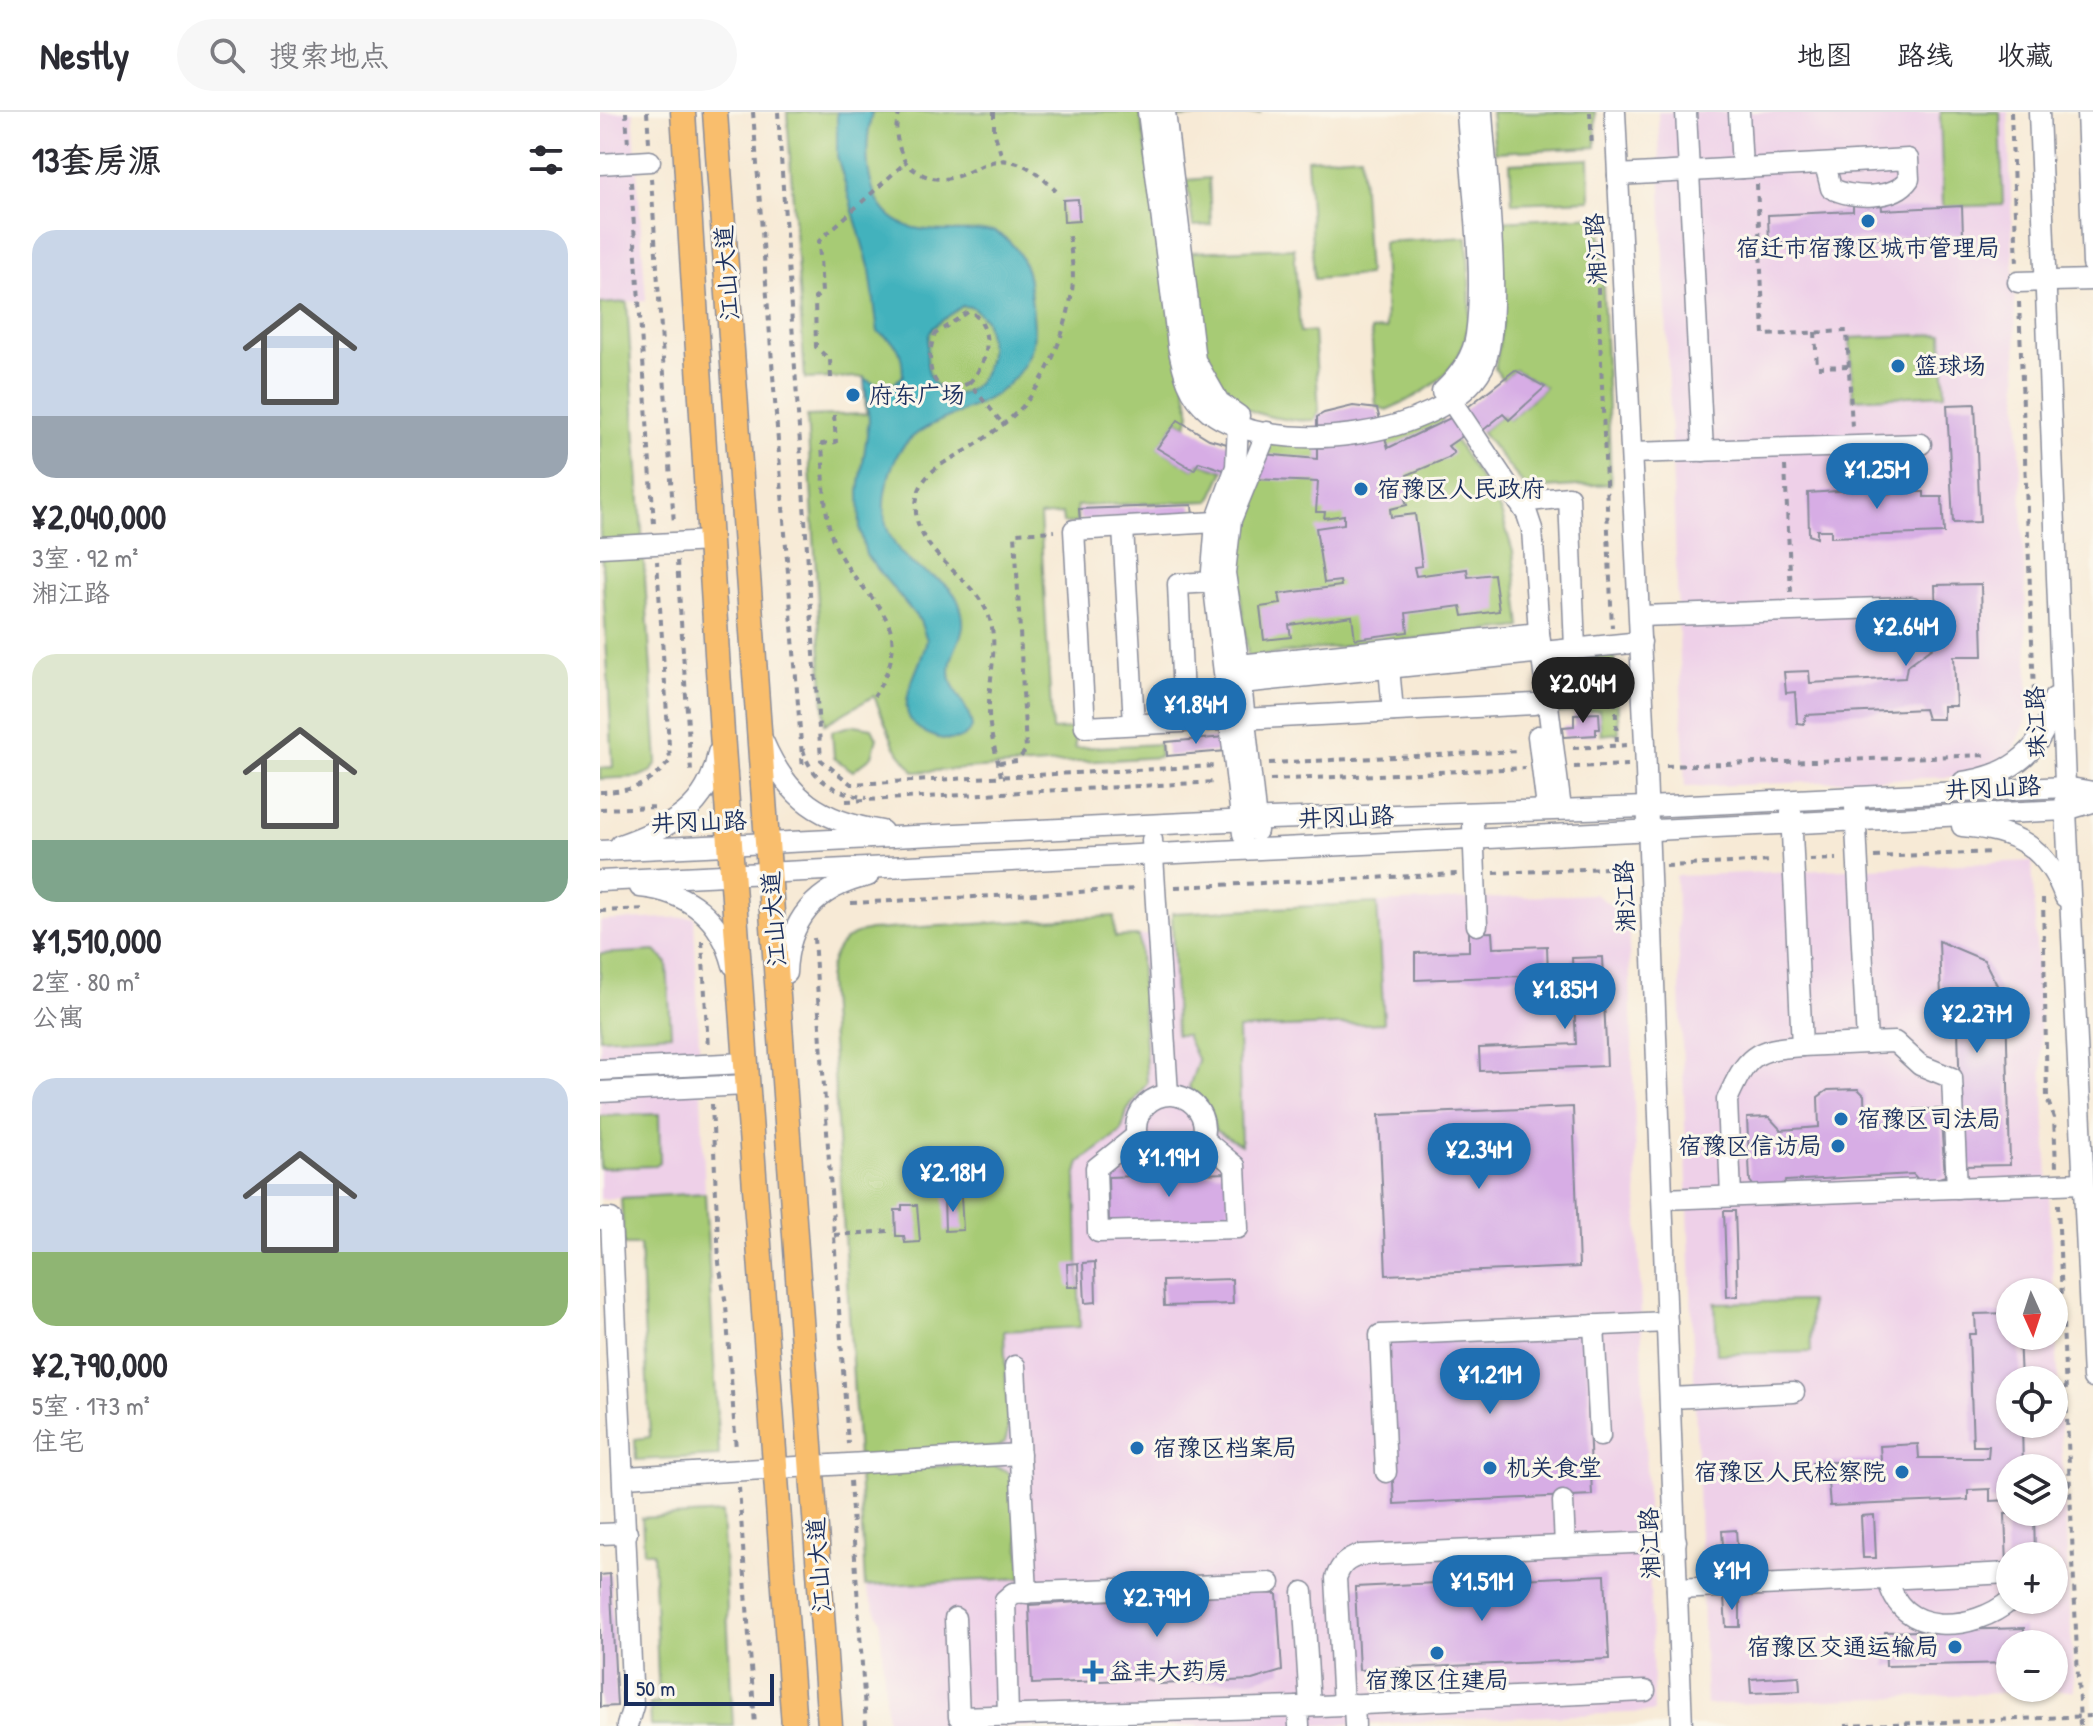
<!DOCTYPE html>
<html lang="zh">
<meta charset="utf-8">
<style>
:root{--surface:#fff;--page:#f7f7f7;--text:#2b2b33;--muted:#7c7c81;--line:#e1e1e2;--accent:#1f6fb2}
body{margin:0;font-family:"Patrick Hand","LXGW WenKai TC",sans-serif;background:var(--page);color:var(--text);height:100vh;display:flex;flex-direction:column;font-size:30px;white-space:nowrap}
*{box-sizing:border-box;margin:0}
p{font-size:26px;color:var(--muted)}
.icon{flex:none;width:44px;height:44px;fill:none;stroke:currentColor;stroke-width:2;stroke-linecap:round;stroke-linejoin:round}
.map{position:relative;flex:1;overflow:hidden}
.details{display:flex;flex-direction:column;background:var(--surface);width:600px}
.details>*{flex:none}
.needle{width:52px;rotate:177deg}
.tools{position:absolute;left:1396px;top:1166px;display:grid;gap:16px}
.tools a{display:grid;place-items:center;width:72px;height:72px;border-radius:50%;background:var(--surface);box-shadow:0 2px 6px #0004;font-size:40px}
.scale{position:absolute;left:24px;bottom:20px;width:150px;box-sizing:border-box;padding-left:8px;border:4px solid #1b2f5e;border-top:0;font-size:22px;line-height:28px;white-space:nowrap;color:#1b2f5e;-webkit-text-stroke:6px #fbf7ec;paint-order:stroke}
.price{position:absolute;translate:-50% -68px;padding:0 18px;border-radius:28px;background:var(--accent);color:#fff;font-size:26px;line-height:52px;filter:drop-shadow(0 2px 4px #0008)}
.price::after{content:'';position:absolute;left:50%;top:48px;width:24px;height:18px;margin-left:-12px;background:inherit;clip-path:polygon(0 0,100% 0,50% 100%)}
.price.on{background:#222;color:#fff}
ul{padding:0;list-style:none}
li{display:grid;align-content:center;gap:16px;height:424px;padding:0 32px}
li span{display:grid;place-items:center;height:248px;border-radius:24px;color:#555}
li>.icon{margin-inline-start:auto}
span .icon{width:144px;height:144px;fill:#fffc;stroke-width:1}
li b{font-size:34px}
h2{display:flex;justify-content:space-between;align-items:center;height:96px;padding:0 32px;font-size:34px}
header{display:flex;align-items:center;gap:48px;box-sizing:border-box;height:112px;padding:0 40px;background:var(--surface);border-bottom:2px solid var(--line)}
header strong{font-size:38px}
nav{display:flex;gap:44px;margin-inline-start:auto;font-size:28px}
.search{width:560px;height:72px;background:var(--page);display:flex;align-items:center;gap:20px;box-sizing:border-box;padding:0 28px;border-radius:44px;color:var(--muted);font-size:30px}
main{display:flex;flex:1;min-height:0}
.map>svg:first-child{display:block}
.built{fill:#eed0e8;fill-rule:evenodd}
.green{fill:#a7cb75;stroke:#617d6a;stroke-width:2}
.water{fill:#43b2bd;stroke:#2f708e;stroke-width:2;fill-rule:evenodd}
.building{fill:#d7ade5}
.lines{fill:none;stroke-linecap:round;stroke-linejoin:round}
.minor-casing{stroke:#898c9a;stroke-width:23}
.major-casing{stroke:#898c9a;stroke-width:27}
.path{stroke:#898c9a;stroke-width:4;stroke-dasharray:6 6;stroke-linecap:butt}
.minor{stroke:#fff;stroke-width:20}
.major{stroke:#f9be6d;stroke-width:24}
.poi-dot{fill:#1f6fb2;stroke:#fbf7ec;stroke-width:3}
.labels{text-anchor:middle;stroke-width:6;stroke-linejoin:round;paint-order:stroke}
.poi-label{font-size:24px;fill:#1b2f5e;stroke:#fbf7ec;text-anchor:start}
.street-label{font-size:24px;fill:#1b2f5e;stroke:#fbf7ec}
</style>
<header>
<strong>Nestly</strong>
<div class="search"><svg class="icon" aria-label="search" viewBox="0 0 24 24"><circle cx="10" cy="10" r="6"/><path d="M15 15l6 6"/></svg>搜索地点</div>
<nav><a>地图</a><a>路线</a><a>收藏</a></nav>
</header>
<main>
<section class="details">
<h2>13套房源<svg class="icon" aria-label="filters" viewBox="0 0 24 24"><path d="M4 7h16M4 17h16"/><circle cx="9" cy="7" r="2"/><circle cx="15" cy="17" r="2"/></svg></h2>
<ul>
<li><span style="background:linear-gradient(#c9d6e8 75%,#9aa5b1 0)"><svg class="icon" aria-label="home" viewBox="0 0 24 24"><path d="M3 11l9-7 9 7M6 9v11h12V9"/></svg></span><div><b>¥2,040,000</b><p>3室 · 92 m²</p><p>湘江路</p></div></li>
<li><span style="background:linear-gradient(#dfe7d0 75%,#7fa58c 0)"><svg class="icon" aria-label="home" viewBox="0 0 24 24"><path d="M3 11l9-7 9 7M6 9v11h12V9"/></svg></span><div><b>¥1,510,000</b><p>2室 · 80 m²</p><p>公寓</p></div></li>
<li><span style="background:linear-gradient(#c9d6e8 70%,#8fb573 0)"><svg class="icon" aria-label="home" viewBox="0 0 24 24"><path d="M3 11l9-7 9 7M6 9v11h12V9"/></svg></span><div><b>¥2,790,000</b><p>5室 · 173 m²</p><p>住宅</p></div></li>
</ul>
</section>
<div class="map">
<svg width="1493" height="1614" viewBox="0 0 1493 1614">
<rect width="100%" height="100%" fill="#fbf7ec"/>
<filter id="ink" filterUnits="userSpaceOnUse"><feTurbulence type="fractalNoise" baseFrequency=".0125" numOctaves="2"/><feDisplacementMap in="SourceGraphic" scale="16" xChannelSelector="R" yChannelSelector="G"/><feConvolveMatrix kernelMatrix="1 2 1 2 8 2 1 2 1" color-interpolation-filters="sRGB"/></filter>
<filter id="wash" filterUnits="userSpaceOnUse"><feTurbulence type="fractalNoise" baseFrequency=".006" numOctaves="4" result="noise"/><feDisplacementMap in="SourceGraphic" scale="32" xChannelSelector="R" yChannelSelector="G"/><feGaussianBlur stdDeviation="1.8" result="paint"/><feColorMatrix in="noise" values="0 0 0 0 0 0 0 0 0 0 0 0 0 0 0 0 0 1.4 0 .05"/><feComposite in="paint" operator="in"/></filter>
<g filter="url(#wash)">
<rect width="100%" height="100%" fill="#f7ead6"/>
<g class="built">
<polygon points="0,0 33,0 46,189 0,192"/>
<polygon points="1058,0 1408,0 1429,590 1427,608 1414,638 1402,651 1377,664 1085,675"/>
<path d="M1432 749 1474 1578 1106 1593 1076 764ZM1410 1180H1454V1224H1410ZM1410 1268H1454V1312H1410ZM1410 1356H1454V1400H1410ZM1410 1444H1454V1488H1410ZM1410 1532H1454V1576H1410Z"/>
<polygon points="995,782 1028,805 1054,1600 705,1614 287,1614 280,1508 265,1474 250,1224 329,1221 309,835 778,812 777,791"/>
<polygon points="94,805 105,1081 0,1087 0,809"/>
</g>
<g class="green">
<polygon points="187,0 540,0 590,301 587,313 578,308 558,336 594,358 599,350 624,359 610,389 477,394 477,411 463,411 462,402 440,404 452,618 475,617 475,636 559,632 560,645 315,660 295,635 274,584 225,612 207,304 266,302 264,265 205,267"/>
<polygon points="575,0 660,0 660,1 575,6"/>
<polygon points="891,0 995,0 996,35 895,40"/>
<polygon points="1340,0 1400,0 1403,93 1343,95"/>
<polygon points="761,43 768,163 714,167 707,47"/>
<polygon points="989,47 990,88 912,91 910,51"/>
<polygon points="609,66 611,113 593,114 587,68"/>
<polygon points="1000,104 1011,372 927,377 881,320 903,302 909,308 945,275 915,258 903,268 895,257 903,208 898,109"/>
<path d="M867 125C872 215 881 260 786 298L776 294 771 218 786 217 783 130Z"/>
<path d="M694 136 700 220H714L719 300 714 308C682 310 637 302 618 274 599 246 597 175 592 140Z"/>
<polygon points="27,190 57,650 52,659 38,665 0,667 0,656 13,655 0,416 0,192"/>
<polygon points="1342,222 1345,282 1253,287 1250,226"/>
<polygon points="835,304 841,306 901,400 913,440 921,515 648,545 636,447 639,404 666,332"/>
<polygon points="1011,540 1015,545 1019,621 1001,623 999,598 957,601 953,547"/>
<polygon points="255,613 272,616 277,626 272,644 253,659 234,646 232,619"/>
<polygon points="777,791 784,911 638,917 641,1033 615,1018 611,1001 589,975 598,949 586,923 576,923 572,801"/>
<path d="M514 804 515 825 539 824 547 971 527 999 521 1020 480 1050 476 1065 480 1215 404 1219 408 1319 405 1330 398 1335 258 1346 228 867C232 840 241 823 270 818Z"/>
<polygon points="55,839 67,851 71,922 0,926 0,842"/>
<polygon points="59,1002 60,1050 54,1054 0,1056 0,1004"/>
<polygon points="105,1081 119,1344 36,1348 35,1327 50,1325 40,1133 24,1133 21,1086"/>
<polygon points="1210,1189 1211,1240 1117,1242 1115,1191"/>
<polygon points="387,1351 407,1359 414,1366 422,1466 265,1474 259,1360"/>
<polygon points="122,1401 133,1614 51,1614 50,1592 59,1591 53,1440 44,1440 42,1406"/>
</g>
<path class="water" d="M237 0H272C263 40 263 104 314 116 340 122 368 117 394 119 417 130 428 153 430 177 432 195 437 221 431 238 403 311 317 293 294 350 279 387 278 420 309 449 325 464 350 467 359 491 372 525 350 532 350 560 350 580 371 595 372 616 363 628 354 630 339 626 280 608 318 567 327 528L320 509 266 443 260 418 259 379 269 308 264 267 282 275 293 273 303 263C302 239 299 231 278 220L270 158 237 44ZM362 194 372 195 385 207C409 291 323 308 327 241 328 234 327 223 332 217 340 208 353 202 362 194Z"/>
<g id="blocks">
<g class="building">
<polygon points="1281,85 1282,98 1362,94 1363,122 1169,131 1168,103 1253,99 1253,87"/>
<polygon points="478,87 479,109 464,110 463,88"/>
<polygon points="915,258 945,275 909,308 903,302 881,320 876,315 848,334 854,341 848,346 807,363 813,385 805,387 807,393 790,397 791,405 815,402 822,454 814,455 816,464 867,457 868,465 894,462 899,499 863,504 861,494 806,501 808,520 755,527 752,504 689,513 691,525 664,528 660,495 681,492 679,482 741,474 740,469 724,471 716,416 744,412 744,403 724,406 725,400 716,400 718,370 652,367 599,350 594,358 557,336 578,308 609,327 663,342 717,347 717,305 724,301 753,294 777,297 788,336 859,302"/>
<polygon points="1375,292 1380,410 1353,411 1347,293"/>
<polygon points="1313,356 1314,380 1324,380 1324,385 1342,385 1344,421 1231,425 1231,418 1217,418 1217,426 1209,423 1208,381 1283,376 1283,382 1292,381 1291,357"/>
<polygon points="592,393 593,404 480,408 479,397"/>
<polygon points="1381,472 1383,544 1354,544 1356,594 1343,594 1343,607 1327,607 1324,597 1206,603 1204,612 1197,611 1195,580 1186,581 1184,560 1209,559 1210,571 1305,566 1307,554 1337,532 1335,473"/>
<polygon points="999,601 1000,617 996,617 996,623 964,625 963,615 974,614 974,602"/>
<polygon points="625,625 626,639 567,644 566,630"/>
<polygon points="892,820 893,836 947,834 948,863 815,868 815,841 869,839 869,821"/>
<polygon points="1339,829 1384,848 1399,877 1399,890 1406,890 1410,1053 1362,1054 1358,917 1337,917 1336,886 1341,886"/>
<polygon points="1002,845 1007,954 880,959 879,936 976,932 972,846"/>
<polygon points="1258,977 1264,983 1265,1012 1304,1009 1315,997 1340,997 1345,1064 1322,1072 1313,1062 1186,1069 1177,1077 1156,1077 1150,1069 1147,1006 1169,1005 1181,1018 1219,1015 1218,985 1228,978"/>
<polygon points="973,995 979,1155 786,1163 779,1003"/>
<polygon points="628,1061 629,1109 509,1112 508,1065"/>
<polygon points="361,1084 363,1118 345,1119 344,1085"/>
<polygon points="302,1093 317,1093 320,1130 305,1131 304,1124 296,1124 295,1098 302,1098"/>
<polygon points="1124,1099 1135,1099 1138,1184 1127,1185"/>
<polygon points="495,1150 496,1190 485,1191 483,1151"/>
<polygon points="478,1151 479,1175 468,1175 467,1152"/>
<polygon points="632,1167 633,1192 564,1194 563,1169"/>
<polygon points="1410,1201 1410,1224 1419,1224 1421,1268 1410,1268 1410,1312 1422,1312 1423,1356 1410,1356 1410,1388 1390,1389 1390,1377 1368,1378 1368,1388 1230,1394 1228,1370 1213,1371 1212,1351 1281,1348 1280,1334 1318,1332 1319,1346 1388,1346 1389,1334 1373,1334 1369,1222 1376,1222 1375,1202"/>
<polygon points="985,1217 992,1383 794,1392 787,1226"/>
<polygon points="1434,1401 1435,1444 1410,1444 1410,1453 1407,1453 1405,1402"/>
<polygon points="1274,1403 1276,1446 1263,1446 1261,1404"/>
<polygon points="1136,1418 1139,1461 1125,1462 1122,1419"/>
<polygon points="10,1462 17,1594 0,1595 0,1463"/>
<polygon points="1005,1463 1009,1547 759,1558 755,1475"/>
<polygon points="647,1480 677,1482 682,1559 652,1568 558,1572 547,1567 432,1572 429,1493"/>
<polygon points="1124,1486 1140,1486 1140,1515 1126,1515"/>
<polygon points="1424,1516 1424,1532 1410,1532 1410,1551 1286,1554 1285,1520"/>
<polygon points="1199,1564 1200,1579 1151,1581 1150,1567"/>
</g>
</g>
</g>
<g filter="url(#ink)">
<use href="#blocks" fill-opacity="0" stroke="#898c9a" stroke-width="2"/>
<g class="lines">
<g class="minor-casing">
<g id="minor">
<path d="M548 0 578 234C583 258 588 283 609 299 670 347 844 327 883 255 905 212 885 55 882 0"/>
<polyline points="565,0 595,248 619,290 639,304"/>
<polyline points="1015,0 1045,632 1082,1614"/>
<polyline points="1086,0 1103,339"/>
<polyline points="1139,0 1142,56"/>
<polyline points="1439,0 1466,698 1493,1266"/>
<polyline points="1487,0 1493,152"/>
<polyline points="0,52 50,49"/>
<path d="M1018 63 1308 47 1309 67C1295 88 1251 87 1231 76L1225 52"/>
<polyline points="1418,170 1493,168"/>
<path d="M842 280C858 265 873 247 876 223 885 157 871 68 867 0"/>
<polyline points="850,287 927,402 932,417 939,521 961,697"/>
<polyline points="638,312 636,355 616,410 612,459 643,722"/>
<polyline points="1032,341 1321,332"/>
<polyline points="919,390 969,385 975,537"/>
<polyline points="616,410 474,418 485,615 934,592"/>
<polyline points="523,416 534,612"/>
<polyline points="0,435 110,429"/>
<polyline points="1040,504 1312,495"/>
<polyline points="639,553 939,521"/>
<polyline points="789,556 793,599"/>
<polyline points="641,571 1041,530"/>
<polyline points="584,609 578,472 613,470"/>
<polyline points="938,624 946,688"/>
<path d="M163 629C188 687 220 709 282 719"/>
<path d="M1363 670C1413 663 1446 637 1454 586"/>
<polyline points="1191,700 1202,934 1267,931 1255,695"/>
<polyline points="873,712 877,813"/>
<path d="M1362 714C1414 718 1447 734 1465 785"/>
<polyline points="657,719 639,553 625,461 631,408 667,320"/>
<polyline points="552,728 568,982"/>
<path d="M20 733C71 715 108 697 118 641"/>
<polyline points="0,739 670,707 1047,695 1465,675 1493,680"/>
<polyline points="0,769 1466,698 1493,690"/>
<path d="M40 775C89 780 121 806 133 853"/>
<path d="M186 861C188 809 216 775 268 764"/>
<polyline points="1267,931 1295,930 1320,953 1352,966 1357,1076"/>
<polyline points="0,958 145,951"/>
<polyline points="0,980 147,973"/>
<circle cx="570" cy="1017" r="34"/>
<polyline points="536,1024 496,1056 498,1120 638,1116 635,1054 603,1027"/>
<path d="M1131 1084 1127 988C1147 944 1153 937 1202 934"/>
<polyline points="1063,1087 1483,1071"/>
<polyline points="0,1107 11,1107 33,1594 27,1614"/>
<polyline points="994,1213 1000,1324"/>
<polyline points="415,1254 427,1481"/>
<polyline points="1070,1286 1194,1280"/>
<polyline points="786,1360 780,1223 1067,1210"/>
<polyline points="25,1365 420,1342"/>
<polyline points="963,1389 965,1434"/>
<polyline points="0,1422 27,1421"/>
<path d="M1288 1467C1300 1526 1373 1520 1411 1488"/>
<polyline points="1077,1477 1410,1461"/>
<polyline points="703,1480 710,1594"/>
<polyline points="355,1506 359,1605 698,1595"/>
<polyline points="754,1592 755,1614"/>
<path d="M743 1593 736 1466C741 1452 746 1448 760 1443L1076 1429"/>
<polyline points="408,1604 405,1488 413,1481 670,1471"/>
<polyline points="699,1614 698,1595 1045,1579"/>
</g>
</g>
<g class="major-casing">
<g id="major">
<polyline points="83,0 122,621 194,1614"/>
<polyline points="115,0 230,1614"/>
</g>
</g>
<g class="path">
<polyline points="26,0 28,33"/>
<polyline points="47,0 49,30"/>
<polyline points="153,0 203,658"/>
<polyline points="178,0 221,648 251,672 617,654"/>
<path d="M300 0C294 14 296 28 302 43 305 52 311 56 319 61 357 81 378 44 409 49 429 52 442 65 456 79"/>
<polyline points="394,0 394,19 403,49"/>
<polyline points="990,0 992,35"/>
<polyline points="1411,0 1417,153"/>
<polyline points="51,66 74,413"/>
<polyline points="31,70 54,412"/>
<polyline points="1157,72 1164,223 1247,219 1252,316"/>
<polyline points="995,104 1012,516"/>
<polyline points="1419,190 1434,581"/>
<polyline points="1215,220 1217,255 1249,254"/>
<polyline points="231,266 230,248 216,235 215,186 222,181 219,129 306,50"/>
<path d="M369 271C388 251 395 220 373 201L368 200 335 222C328 240 327 261 340 275H360L369 271 403 312"/>
<path d="M234 303 236 330 222 332C224 362 223 396 232 425 252 487 327 502 274 584"/>
<polyline points="1185,354 1191,481"/>
<polyline points="77,449 91,660"/>
<polyline points="1014,552 1017,634"/>
<polyline points="973,636 1028,633"/>
<path d="M203 637C211 669 237 681 267 686"/>
<polyline points="399,651 417,649 426,638 415,421 455,419"/>
<polyline points="669,651 920,639"/>
<polyline points="1066,654 1388,643"/>
<polyline points="974,655 1029,653"/>
<path d="M401 664C397 643 389 621 389 599 388 569 400 531 388 502 372 463 313 440 316 394 318 357 349 350 375 333 391 322 409 309 422 295 448 266 467 217 472 179 475 160 470 138 469 119"/>
<polyline points="670,668 925,656"/>
<path d="M0 680C34 679 47 674 70 649L57 449"/>
<polyline points="246,689 617,670"/>
<polyline points="0,697 58,695"/>
<polyline points="1274,745 1393,740"/>
<polyline points="1210,748 1237,747"/>
<polyline points="1066,754 1173,749"/>
<polyline points="894,761 1029,755"/>
<polyline points="575,775 858,762"/>
<polyline points="1443,786 1447,986 1454,1006 1456,1055"/>
<polyline points="251,791 538,777"/>
<polyline points="0,799 46,797"/>
<polyline points="214,826 248,1332"/>
<polyline points="102,829 108,936"/>
<polyline points="112,992 119,1151 126,1193 136,1338"/>
<polyline points="1458,1092 1480,1614"/>
<polyline points="234,1123 289,1119"/>
<polyline points="250,1369 266,1614"/>
<polyline points="139,1375 155,1614"/>
<polyline points="1245,1614 1493,1604"/>
</g>
<use href="#minor" class="minor"/>
<use href="#major" class="major"/>
</g>
</g>
<g class="poi-dot">
<circle cx="1268" cy="109" r="8"/>
<circle cx="1298" cy="254" r="8"/>
<circle cx="253" cy="283" r="8"/>
<circle cx="761" cy="377" r="8"/>
<circle cx="1241" cy="1007" r="8"/>
<circle cx="1238" cy="1034" r="8"/>
<circle cx="537" cy="1336" r="8"/>
<circle cx="890" cy="1356" r="8"/>
<circle cx="1302" cy="1360" r="8"/>
<circle cx="1355" cy="1535" r="8"/>
<circle cx="837" cy="1541" r="8"/>
<path d="M489 1547h8v8h8v8h-8v8h-8v-8h-8v-8h8z"/>
</g>
<g class="labels">
<g class="poi-label">
<text x="1268" y="144" text-anchor="middle">宿迁市宿豫区城市管理局</text>
<text x="1314" y="262">篮球场</text>
<text x="269" y="291">府东广场</text>
<text x="777" y="385">宿豫区人民政府</text>
<text x="1257" y="1015">宿豫区司法局</text>
<text x="1222" y="1042" text-anchor="end">宿豫区信访局</text>
<text x="553" y="1344">宿豫区档案局</text>
<text x="906" y="1364">机关食堂</text>
<text x="1286" y="1368" text-anchor="end">宿豫区人民检察院</text>
<text x="1339" y="1543" text-anchor="end">宿豫区交通运输局</text>
<text x="509" y="1567">益丰大药房</text>
<text x="837" y="1576" text-anchor="middle">宿豫区住建局</text>
</g>
<g class="street-label">
<text transform="translate(996 137) rotate(-93)" y="8">湘江路</text>
<text transform="translate(127 161) rotate(-94)" y="8">江山大道</text>
<text transform="translate(1436 610) rotate(-92)" y="8">珠江路</text>
<text transform="translate(1393 676) rotate(-3)" y="8">井冈山路</text>
<text transform="translate(746 705) rotate(-2)" y="8">井冈山路</text>
<text transform="translate(99 710) rotate(-2)" y="8">井冈山路</text>
<text transform="translate(1025 784) rotate(-92)" y="8">湘江路</text>
<text transform="translate(174 807) rotate(-94)" y="8">江山大道</text>
<text transform="translate(1050 1431) rotate(-92)" y="8">湘江路</text>
<text transform="translate(219 1453) rotate(-94)" y="8">江山大道</text>
</g>
</g>
</svg>
<div class="tools">
<a><svg class="needle" viewBox="-14 -14 28 28"><path d="M0-13l5 13h-10z" fill="#e53935"/><path d="M0 13l5-13h-10z" fill="#7c7c81"/></svg></a>
<a><svg class="icon" aria-label="locate" viewBox="0 0 24 24"><circle cx="12" cy="12" r="6"/><path d="M12 2v4M12 18v4M2 12h4M18 12h4"/></svg></a>
<a><svg class="icon" aria-label="layers" viewBox="0 0 24 24"><path d="M12 4l9 5-9 5-9-5zM3 14l9 5 9-5"/></svg></a>
<a>+</a>
<a>−</a>
</div>
<div class="scale">50 m</div>
<b class="price" style="left:1277px;top:399px">¥1.25M</b>
<b class="price" style="left:1306px;top:556px">¥2.64M</b>
<b class="price on" style="left:983px;top:613px">¥2.04M</b>
<b class="price" style="left:596px;top:634px">¥1.84M</b>
<b class="price" style="left:965px;top:919px">¥1.85M</b>
<b class="price" style="left:1377px;top:943px">¥2.27M</b>
<b class="price" style="left:879px;top:1079px">¥2.34M</b>
<b class="price" style="left:569px;top:1087px">¥1.19M</b>
<b class="price" style="left:353px;top:1102px">¥2.18M</b>
<b class="price" style="left:890px;top:1304px">¥1.21M</b>
<b class="price" style="left:1132px;top:1500px">¥1M</b>
<b class="price" style="left:882px;top:1511px">¥1.51M</b>
<b class="price" style="left:557px;top:1527px">¥2.79M</b>
</div>
</main>
